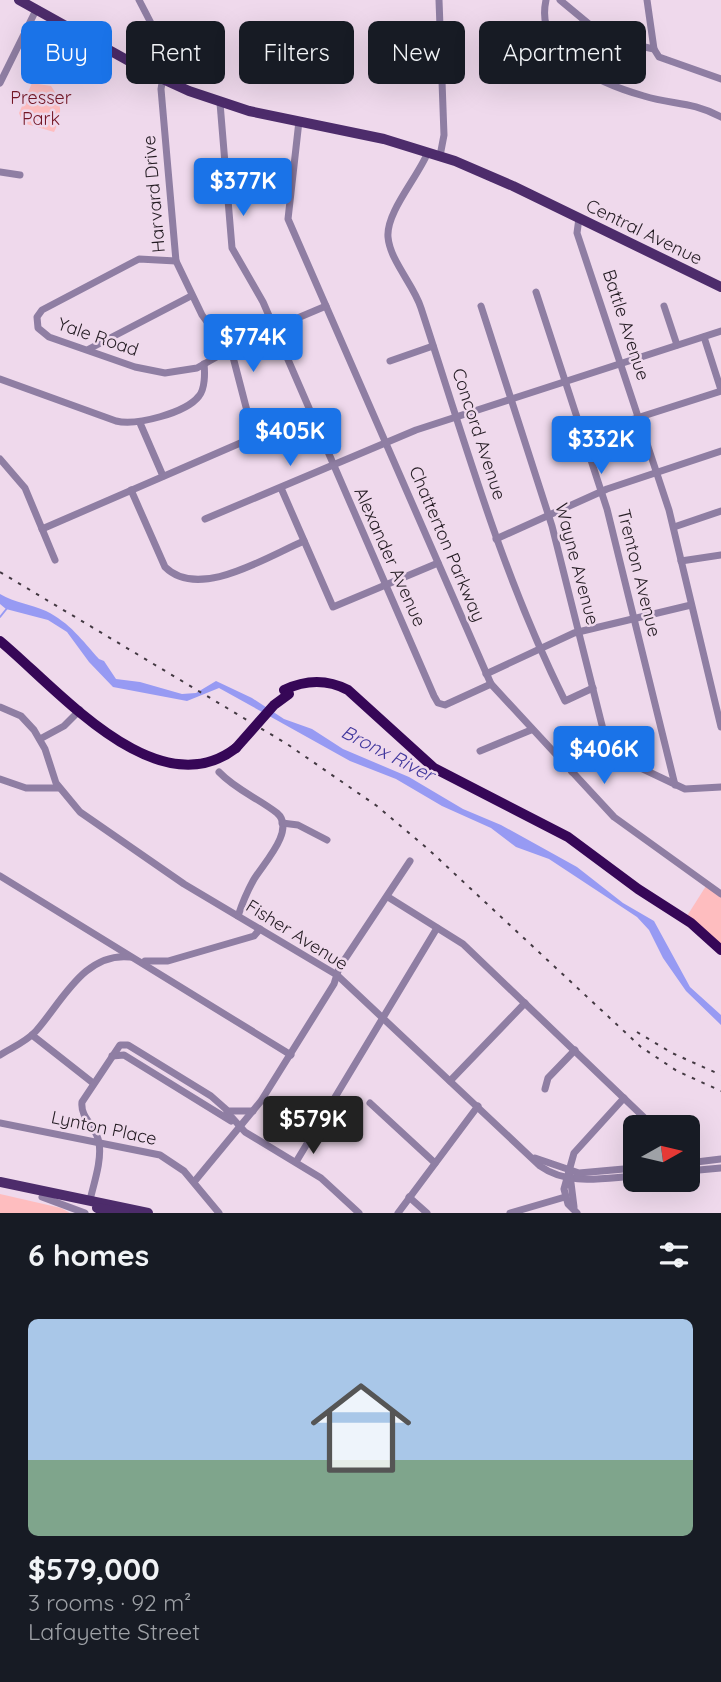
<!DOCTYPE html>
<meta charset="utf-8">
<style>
:root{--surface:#171b24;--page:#20242c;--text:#f1f3f6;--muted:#9ea1a6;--accent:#1a73e8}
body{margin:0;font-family:Quicksand,sans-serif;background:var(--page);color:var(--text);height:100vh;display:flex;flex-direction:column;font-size:26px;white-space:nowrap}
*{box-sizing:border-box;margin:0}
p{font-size:23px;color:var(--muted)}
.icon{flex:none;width:38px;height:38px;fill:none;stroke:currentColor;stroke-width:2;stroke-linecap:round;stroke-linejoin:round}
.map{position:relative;height:1213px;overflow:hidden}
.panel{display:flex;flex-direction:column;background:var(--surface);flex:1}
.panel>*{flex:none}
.guide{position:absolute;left:21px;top:21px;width:679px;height:63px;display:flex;gap:14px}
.needle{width:46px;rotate:82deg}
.fabs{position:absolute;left:623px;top:1115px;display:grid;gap:14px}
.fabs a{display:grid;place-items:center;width:77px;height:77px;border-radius:10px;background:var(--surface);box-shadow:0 7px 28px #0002;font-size:35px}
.price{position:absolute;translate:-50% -60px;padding:0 16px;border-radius:7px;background:var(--accent);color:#fff;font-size:23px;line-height:46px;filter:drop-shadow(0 2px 4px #0008)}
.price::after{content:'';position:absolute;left:50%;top:42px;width:21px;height:16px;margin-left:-10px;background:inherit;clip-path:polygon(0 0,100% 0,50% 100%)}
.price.selected{background:#222;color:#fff}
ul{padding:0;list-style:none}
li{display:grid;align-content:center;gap:14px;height:371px;padding:0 28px}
li span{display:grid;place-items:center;height:217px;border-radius:10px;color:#555}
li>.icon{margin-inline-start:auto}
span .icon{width:126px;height:126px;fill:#fffc;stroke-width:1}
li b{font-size:30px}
h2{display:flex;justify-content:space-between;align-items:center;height:84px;padding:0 28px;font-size:30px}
.chip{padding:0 24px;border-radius:10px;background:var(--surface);box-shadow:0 7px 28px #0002;font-size:24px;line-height:63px}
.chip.selected{background:var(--accent);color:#fff}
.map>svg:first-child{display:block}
.green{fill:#febdbf}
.water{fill:#979af3}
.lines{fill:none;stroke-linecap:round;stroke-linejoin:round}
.stream{stroke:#979af3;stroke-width:2}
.minor{stroke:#8f7ea3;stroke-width:7}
.major{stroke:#4d2c6b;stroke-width:10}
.highway{stroke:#360757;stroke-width:10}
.rail{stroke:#433942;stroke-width:2;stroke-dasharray:3.5 7;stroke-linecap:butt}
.highway-bridge{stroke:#360757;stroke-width:10}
.labels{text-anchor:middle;stroke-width:5;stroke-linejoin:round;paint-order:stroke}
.park-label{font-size:18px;fill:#741726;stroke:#efd9ec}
.street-label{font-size:18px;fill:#231b22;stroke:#efd9ec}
.water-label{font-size:19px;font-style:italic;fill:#42389e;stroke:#efd9ec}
</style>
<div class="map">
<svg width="721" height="1213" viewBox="0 0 721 1213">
<rect width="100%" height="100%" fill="#efd9ec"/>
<g class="green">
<path d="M32 83 51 86C62 102 63 114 54 132L23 123 19 113Z"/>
<polygon points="706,886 721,897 721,947 687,916"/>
<polygon points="0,1194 61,1208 70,1213 0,1213"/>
</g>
<path class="water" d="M0 594C15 603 31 604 46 611 70 623 82 640 99 659L104 661 116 679 140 682 182 694 196 693 216 681 252 698 284 719 312 729 343 749 409 777 463 809 501 825 577 867 623 903 654 921 690 987 721 1015V1025L686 991 663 958 649 930 637 917 549 859 516 847 491 828 442 806 396 779 350 761 219 688 187 701 113 687 89 662 67 632 48 620 6 609 0 604Z"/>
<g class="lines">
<polyline class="stream" points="0,617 8,607"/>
<g class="minor">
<polyline points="439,0 444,135 440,156"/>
<path d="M546 0C534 55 601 84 644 96 673 105 691 101 721 117"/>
<polyline points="560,0 607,39 654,49 659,57 721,79"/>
<polyline points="647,0 654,49"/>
<polyline points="0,83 36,10"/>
<polyline points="220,103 232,248 263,302 434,696 438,703 445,705 491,684"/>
<polyline points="299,121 288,219 491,684 614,817 721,894"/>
<path d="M428 152C418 177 386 212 388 237 390 261 414 285 421 308 465 442 502 575 565 701L593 688"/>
<polyline points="0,172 20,175"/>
<polyline points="579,218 577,233 669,510 721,727"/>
<polyline points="176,261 139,259 42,310 37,317 38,328 49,337 135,367 165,373 197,368 220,355 276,333"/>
<polyline points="536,292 607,509 675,785"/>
<polyline points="481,306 552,526 609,753"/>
<polyline points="664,306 677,345"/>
<polyline points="274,328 326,306"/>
<polyline points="704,337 721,390"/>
<polyline points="89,349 191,296"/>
<polyline points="390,361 433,346"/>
<path d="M0 379 116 421C136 426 186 413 199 396 205 389 205 373 204 364"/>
<polyline points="140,423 163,476"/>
<polyline points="584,435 721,391"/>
<polyline points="0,459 25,488 55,560"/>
<polyline points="281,488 333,607 438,563"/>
<path d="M131 490 165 567C199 601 268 556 304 541"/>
<polyline points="205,519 416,430 721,331"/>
<polyline points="674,527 721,511"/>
<polyline points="42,529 245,441 252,430 233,357 202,315 176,261 161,89 167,54 139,0"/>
<polyline points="496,539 607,489 721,451"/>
<polyline points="681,561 721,555"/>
<polyline points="486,674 574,633 691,605"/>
<path d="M0 707 21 716 34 730 45 749 56 783 80 812 184 884 337 975 540 1166C568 1186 603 1178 635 1176"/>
<polyline points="40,739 64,726 80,710"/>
<polyline points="480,751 531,730"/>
<path d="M219 772C236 790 258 798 277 813 297 830 261 866 253 881 247 892 242 904 238 916"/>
<polyline points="572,772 588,758 609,753 685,789 721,787"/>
<polyline points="0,779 26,788 58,788"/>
<polyline points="282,823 298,825 327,840"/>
<polyline points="0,876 291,1055"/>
<polyline points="388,897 463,944 654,1127"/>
<polyline points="145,961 168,961 254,936 260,929"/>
<polyline points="32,1035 93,1083"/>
<path d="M0 1055C13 1047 26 1042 36 1031 62 1002 84 952 130 957"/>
<polyline points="112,1056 124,1055 231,1121"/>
<polyline points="450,1081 525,1003"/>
<polyline points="545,1089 548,1078 575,1050"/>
<polyline points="370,1103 435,1163"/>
<polyline points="227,1112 245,1132 321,1178 359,1213"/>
<polyline points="0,1123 160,1155 184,1171 219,1213"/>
<polyline points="535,1158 579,1173 635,1168"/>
<polyline points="296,1162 437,928"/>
<polyline points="688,1163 721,1159"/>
<polyline points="688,1171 721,1168"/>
<polyline points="570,1175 574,1207"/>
<polyline points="194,1182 261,1101 334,984 339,968 410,861"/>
<polyline points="42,1197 85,1213"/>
<polyline points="409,1197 427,1213"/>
<path d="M94 1203 90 1200C94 1183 102 1160 99 1143 97 1126 80 1119 82 1102L120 1045H128L211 1096 228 1111H253"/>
<polyline points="398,1213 478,1106"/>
<polyline points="510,1213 565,1197"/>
<polyline points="577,1213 568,1204 564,1189 574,1153 624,1098"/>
</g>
<g class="major">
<polyline points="19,0 154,75 189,91 249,111 384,139 455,161 513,186 721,287"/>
<polyline points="0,1182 148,1213"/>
<polyline points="97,1208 125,1213"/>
</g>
<g class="highway">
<path d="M0 641C57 688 157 809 236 748"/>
<path d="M284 690C305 680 327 679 348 690L434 768 568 837 638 889 691 923 721 950"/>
</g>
<g class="rail">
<polyline points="0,572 287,744 377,806 428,849 641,1047 677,1071 721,1091"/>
<polyline points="637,1032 672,1053 721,1075"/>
</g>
<polyline class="highway-bridge" points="236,748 274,705 289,694"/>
</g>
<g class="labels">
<g class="park-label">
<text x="41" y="104">Presser<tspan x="41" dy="21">Park</tspan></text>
</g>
<g class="street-label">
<text transform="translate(154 194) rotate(-95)" y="6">Harvard Drive</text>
<text transform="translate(644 232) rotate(26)" y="6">Central Avenue</text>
<text transform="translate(626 325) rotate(72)" y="6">Battle Avenue</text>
<text transform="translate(98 337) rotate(19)" y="6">Yale Road</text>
<text transform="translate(479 434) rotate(72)" y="6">Concord Avenue</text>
<text transform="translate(447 544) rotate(67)" y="6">Chatterton Parkway</text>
<text transform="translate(390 557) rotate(66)" y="6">Alexander Avenue</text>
<text transform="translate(577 564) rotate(75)" y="6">Wayne Avenue</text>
<text transform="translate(639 573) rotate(76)" y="6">Trenton Avenue</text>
<text transform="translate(297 935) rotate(32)" y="6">Fisher Avenue</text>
<text transform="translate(104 1128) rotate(12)" y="6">Lynton Place</text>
</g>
<g class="water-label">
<text transform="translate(388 753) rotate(27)" y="7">Bronx River</text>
</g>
</g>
</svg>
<div class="fabs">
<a><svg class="needle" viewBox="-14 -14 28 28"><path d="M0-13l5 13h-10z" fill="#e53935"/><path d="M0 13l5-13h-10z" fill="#9ea1a6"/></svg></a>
</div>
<b class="price" style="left:243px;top:218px">$377K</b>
<b class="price" style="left:253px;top:374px">$774K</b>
<b class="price" style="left:290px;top:468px">$405K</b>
<b class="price" style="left:601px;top:476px">$332K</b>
<b class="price" style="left:604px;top:786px">$406K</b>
<b class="price selected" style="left:313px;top:1156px">$579K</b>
<div class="guide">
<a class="chip selected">Buy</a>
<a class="chip">Rent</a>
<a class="chip">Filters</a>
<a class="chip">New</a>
<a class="chip">Apartment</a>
</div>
</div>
<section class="panel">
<h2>6 homes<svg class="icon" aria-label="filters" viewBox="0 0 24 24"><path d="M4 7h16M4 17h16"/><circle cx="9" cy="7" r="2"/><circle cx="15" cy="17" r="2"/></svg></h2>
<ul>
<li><span style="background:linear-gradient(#a9c7e8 65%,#7fa58c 0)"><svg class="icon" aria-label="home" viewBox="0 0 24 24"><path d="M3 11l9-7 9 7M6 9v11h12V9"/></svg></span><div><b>$579,000</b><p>3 rooms · 92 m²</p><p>Lafayette Street</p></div></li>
</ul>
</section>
